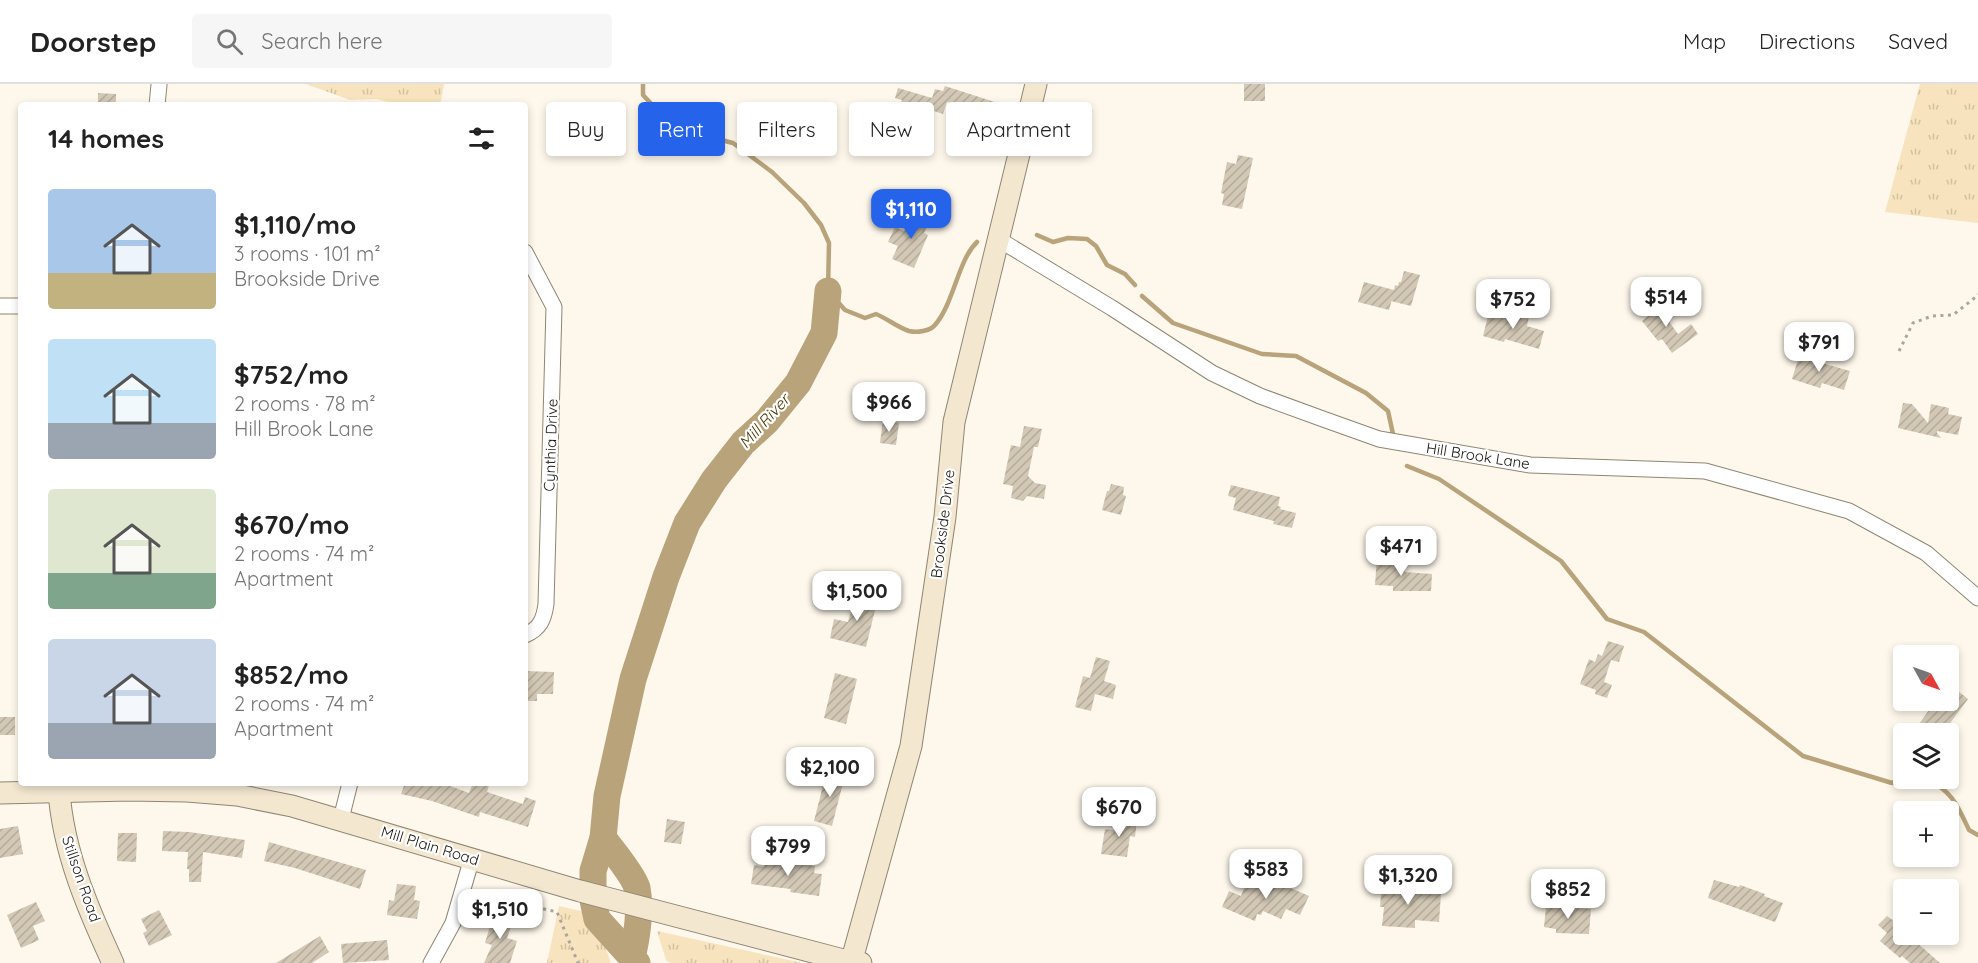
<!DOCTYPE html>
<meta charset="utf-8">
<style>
:root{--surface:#fff;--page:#f6f6f6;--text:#222;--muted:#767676;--line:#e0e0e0;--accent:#2563eb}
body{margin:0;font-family:Quicksand,sans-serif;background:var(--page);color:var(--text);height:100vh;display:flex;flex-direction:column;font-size:22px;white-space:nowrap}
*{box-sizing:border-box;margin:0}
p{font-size:20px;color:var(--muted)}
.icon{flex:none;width:33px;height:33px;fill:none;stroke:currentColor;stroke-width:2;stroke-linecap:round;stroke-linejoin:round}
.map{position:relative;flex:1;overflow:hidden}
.panel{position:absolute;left:18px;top:18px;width:510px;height:684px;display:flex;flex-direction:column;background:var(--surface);border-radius:6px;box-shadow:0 3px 9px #0003}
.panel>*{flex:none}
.top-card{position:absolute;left:546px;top:18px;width:570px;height:54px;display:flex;gap:12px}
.needle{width:39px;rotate:130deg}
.fabs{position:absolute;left:1893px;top:561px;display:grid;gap:12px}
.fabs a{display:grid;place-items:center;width:66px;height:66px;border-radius:6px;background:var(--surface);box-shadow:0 3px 9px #0003;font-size:30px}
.price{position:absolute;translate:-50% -51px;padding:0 14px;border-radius:12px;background:#fff;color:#222;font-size:20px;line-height:39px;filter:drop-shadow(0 2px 3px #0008)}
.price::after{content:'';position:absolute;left:50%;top:36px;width:18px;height:14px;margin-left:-9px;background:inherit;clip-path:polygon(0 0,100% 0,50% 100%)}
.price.active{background:var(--accent);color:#fff}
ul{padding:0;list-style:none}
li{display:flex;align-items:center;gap:18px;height:150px;padding:0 30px}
li span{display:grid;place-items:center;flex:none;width:168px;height:120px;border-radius:6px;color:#555}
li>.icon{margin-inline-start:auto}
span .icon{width:72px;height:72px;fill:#fffc;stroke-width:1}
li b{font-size:26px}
h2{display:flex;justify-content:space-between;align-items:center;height:72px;padding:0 30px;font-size:26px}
.tag{padding:0 21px;border-radius:6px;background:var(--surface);box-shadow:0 3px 9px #0003;font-size:21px;line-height:54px}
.tag.active{background:var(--accent);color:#fff}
header{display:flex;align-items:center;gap:36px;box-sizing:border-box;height:84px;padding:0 30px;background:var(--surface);border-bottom:2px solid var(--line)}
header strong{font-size:28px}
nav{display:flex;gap:33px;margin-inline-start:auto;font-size:21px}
.search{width:420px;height:54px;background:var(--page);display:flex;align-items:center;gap:15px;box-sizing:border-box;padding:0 21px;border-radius:6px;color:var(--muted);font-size:22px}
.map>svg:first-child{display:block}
.park{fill:url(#park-tufts)}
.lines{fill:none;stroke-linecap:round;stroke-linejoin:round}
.stream{stroke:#b8a37a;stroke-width:4.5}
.river{stroke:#b8a37a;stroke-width:27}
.building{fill:url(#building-hatch)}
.street-casing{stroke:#8f8573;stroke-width:17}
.secondary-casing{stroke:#8f8573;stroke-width:23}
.path{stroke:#aba69c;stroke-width:3;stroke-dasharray:3 4.5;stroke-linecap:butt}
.street{stroke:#fff;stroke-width:15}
.secondary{stroke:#f3e7d0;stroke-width:21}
.labels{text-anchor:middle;stroke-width:4.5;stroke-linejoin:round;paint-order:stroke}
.street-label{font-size:15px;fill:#17140d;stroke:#fff}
.water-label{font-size:16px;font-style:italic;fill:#4b3600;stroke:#fff}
</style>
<header>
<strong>Doorstep</strong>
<div class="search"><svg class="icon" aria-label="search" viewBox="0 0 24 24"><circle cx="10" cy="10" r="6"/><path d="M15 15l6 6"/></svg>Search here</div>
<nav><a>Map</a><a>Directions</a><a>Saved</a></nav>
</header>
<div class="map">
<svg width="1978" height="879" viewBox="0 0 1978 879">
<defs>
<pattern id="park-tufts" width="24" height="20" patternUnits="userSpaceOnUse" patternTransform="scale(1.5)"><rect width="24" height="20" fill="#f7e3bd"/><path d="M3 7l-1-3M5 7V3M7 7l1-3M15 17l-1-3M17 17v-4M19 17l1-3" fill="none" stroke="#d3c2a1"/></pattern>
<pattern id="building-hatch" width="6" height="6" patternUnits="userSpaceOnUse" patternTransform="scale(1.5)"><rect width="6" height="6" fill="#d3c8b5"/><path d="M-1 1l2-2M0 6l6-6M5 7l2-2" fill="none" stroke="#b4ab9a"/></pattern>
</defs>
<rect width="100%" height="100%" fill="#fef7eb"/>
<g class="park">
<polygon points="306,0 444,0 440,21 401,21 376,15 350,16"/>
<polygon points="1920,0 1978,0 1978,139 1885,128"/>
<polygon points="559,822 585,828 606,865 611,879 547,879"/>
<polygon points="657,847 802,879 670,879 666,876"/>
</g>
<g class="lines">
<g class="stream">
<path d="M643 0V11L674 44 733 59 772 88 804 119 821 141 829 159 828 207 845 226 865 234 876 230C888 235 897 243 909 247 917 249 930 247 935 241 954 219 958 176 977 158"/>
<polyline points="1037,151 1053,158 1068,154 1087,155 1096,162 1107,181 1125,190 1135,201"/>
<polyline points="1142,212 1173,239 1262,270 1296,272 1366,309 1388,327 1393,350"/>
<polyline points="1407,382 1439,395 1561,477 1607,535 1644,548 1803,672 1892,699 1904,693"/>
<path d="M1925 694C1952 707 1957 720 1969 746L1978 751"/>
</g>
<g class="river">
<path d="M603 754C611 764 634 792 637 804 641 824 637 854 632 873"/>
<polyline points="637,879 597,835 593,816 593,787 603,754 607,712 633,595 666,493 687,439 714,396 743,359 767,337 798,299 824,249 828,207"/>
</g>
</g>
<g class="building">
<rect x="1244" y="0" width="21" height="17"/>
<polygon points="945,2 1004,21 1001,33 997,32 994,43 966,35 969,24 947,18 943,30 919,22 918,25 901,20 902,16 895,14 898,4 932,14 935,5 943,7"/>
<polygon points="98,9 116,10 116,21 98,21"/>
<polygon points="1238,71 1253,74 1242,125 1222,121 1224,110 1221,109 1227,78 1236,80"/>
<polygon points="916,126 931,133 924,149 928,151 914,184 892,175 898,162 888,158 895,143 904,147"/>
<polygon points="1404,187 1420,191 1411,222 1391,217 1393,212 1389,226 1358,218 1364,198 1394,206 1395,201 1398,202 1399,198 1401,198"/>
<polygon points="1655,212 1663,222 1659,224 1678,250 1691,240 1698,250 1672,269 1662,255 1658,257 1642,237 1653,228 1646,219"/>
<polygon points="1489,228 1516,236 1518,229 1529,232 1527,242 1544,247 1539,265 1505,255 1504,258 1483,252"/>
<polygon points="1800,269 1819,275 1818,278 1850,287 1844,306 1822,299 1820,304 1792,295"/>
<polygon points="1903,319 1912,320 1928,339 1931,320 1949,324 1948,330 1962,333 1958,351 1937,347 1937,349 1941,354 1898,344"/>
<polygon points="883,336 899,339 896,361 880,359"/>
<polygon points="1024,342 1042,345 1038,363 1034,363 1028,392 1035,399 1046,401 1044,415 1027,412 1023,417 1011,414 1013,402 1003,400 1011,361 1020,363"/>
<polygon points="1111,400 1124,403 1123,411 1126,412 1121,431 1102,426 1107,407 1109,407"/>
<polygon points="1231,401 1280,413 1278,422 1281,423 1280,425 1296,429 1292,444 1273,440 1274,437 1233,426 1236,414 1228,412"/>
<polygon points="1377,472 1392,473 1391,478 1406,479 1405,488 1432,490 1431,507 1393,507 1393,502 1375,501"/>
<polygon points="856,509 878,514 866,563 830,554 834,535 848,538"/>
<polygon points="1608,557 1624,562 1619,578 1611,576 1604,598 1612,601 1607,614 1595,610 1596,606 1580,600 1589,575 1595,578 1598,570 1602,572"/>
<polygon points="1096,573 1110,577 1104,597 1116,601 1113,615 1095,610 1091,627 1075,623 1083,592 1090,594"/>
<polygon points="525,587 554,588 553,610 537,610 537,617 525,617"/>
<polygon points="835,589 857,595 846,640 824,634"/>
<polygon points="1954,604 1968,615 1942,650 1912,650 1936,616 1948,616 1948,611"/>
<rect x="0" y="633" width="15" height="18"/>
<polygon points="827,686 845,691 832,742 814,737"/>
<polygon points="405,699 442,699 469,709 473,699 482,699 489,701 487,708 523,720 525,713 536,717 528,743 480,728 479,733 432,717 401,710"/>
<polygon points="1121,733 1137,735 1135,753 1130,752 1127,773 1101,770 1105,745 1119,747"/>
<polygon points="667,735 685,738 681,760 664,758"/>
<polygon points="18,742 23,770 0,774 0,745"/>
<polygon points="163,747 189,748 245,756 242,774 203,768 201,798 189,798 189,785 187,785 188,768 162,767"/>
<polygon points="118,749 137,749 136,778 117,777"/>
<polygon points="269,758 366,786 360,805 295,784 264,777"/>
<polygon points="765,775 815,782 814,789 822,790 819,812 790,808 791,805 751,800 754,781 764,783"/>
<polygon points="1263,792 1309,812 1300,831 1286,825 1281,835 1263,827 1261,831 1257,830 1255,837 1222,823 1229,807 1241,812 1246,799 1258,804"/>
<polygon points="1714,796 1739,803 1740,801 1765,810 1764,812 1783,819 1775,838 1708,814"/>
<polygon points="1382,799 1404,801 1404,804 1427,806 1427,809 1441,810 1439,838 1415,836 1415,844 1382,842 1384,823 1380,823"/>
<polygon points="397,800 416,802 414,816 420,817 417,835 387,831 389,816 394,817"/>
<polygon points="36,818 45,837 33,842 39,856 21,864 7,831"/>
<polygon points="1546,822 1591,825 1589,850 1556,849 1556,845 1544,843"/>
<polygon points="159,826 172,851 149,862 143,849 147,847 141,835"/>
<polygon points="494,828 514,834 507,854 517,857 510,879 484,879 492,861 485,859"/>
<polygon points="1887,832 1904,844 1904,850 1911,850 1916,856 1915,857 1940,879 1910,879 1902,872 1900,874 1880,857 1887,849 1878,841"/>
<polygon points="320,852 329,868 312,879 276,879"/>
<polygon points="387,856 389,876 343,879 341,860"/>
</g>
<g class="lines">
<g class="street-casing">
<g id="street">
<polyline points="157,21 159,1"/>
<polyline points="998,155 1112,224 1212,289 1260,312 1323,335 1379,355 1530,381 1705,387 1849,427 1926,469 1978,514"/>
<path d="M525 168 554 223 546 520C544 535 540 545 525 551"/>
<polyline points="0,222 21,222"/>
<polyline points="341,735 350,699"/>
<polyline points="431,879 453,839 472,774"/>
</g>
</g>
<g class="secondary-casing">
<g id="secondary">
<path d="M59 707C63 767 88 825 113 879"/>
<polyline points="0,709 129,706 187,707 237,711 292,722 580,807 851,878 861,879"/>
<polyline points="851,879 911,662 945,433 954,338 1036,0"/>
</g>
</g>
<g class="path">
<polyline points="1899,267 1913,239 1932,232 1953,231 1977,212 1978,210"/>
<polyline points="536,813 540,824 557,828 578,879"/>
</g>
<use href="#street" class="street"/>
<use href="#secondary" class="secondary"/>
</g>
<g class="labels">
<g class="street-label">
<text transform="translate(551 361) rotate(-88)" y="5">Cynthia Drive</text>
<text transform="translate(1478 372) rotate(9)" y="5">Hill Brook Lane</text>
<text transform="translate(943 440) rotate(-83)" y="5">Brookside Drive</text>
<text transform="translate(430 762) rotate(17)" y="5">Mill Plain Road</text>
<text transform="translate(81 795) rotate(71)" y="5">Stillson Road</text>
</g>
<g class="water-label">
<text transform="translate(764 337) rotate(-48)" y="6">Mill River</text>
</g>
</g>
</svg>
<div class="fabs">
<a><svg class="needle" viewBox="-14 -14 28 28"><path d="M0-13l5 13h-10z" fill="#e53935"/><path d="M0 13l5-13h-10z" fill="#767676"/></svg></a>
<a><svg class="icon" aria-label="layers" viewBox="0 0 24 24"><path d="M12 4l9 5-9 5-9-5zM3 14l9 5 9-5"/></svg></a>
<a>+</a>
<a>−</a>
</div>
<b class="price active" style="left:911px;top:156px">$1,110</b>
<b class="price" style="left:1666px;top:244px">$514</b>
<b class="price" style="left:1513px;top:246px">$752</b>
<b class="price" style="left:1819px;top:289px">$791</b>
<b class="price" style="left:889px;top:349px">$966</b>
<b class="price" style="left:1401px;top:493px">$471</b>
<b class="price" style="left:857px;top:538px">$1,500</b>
<b class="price" style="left:830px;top:714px">$2,100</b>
<b class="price" style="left:1119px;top:754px">$670</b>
<b class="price" style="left:788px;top:793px">$799</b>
<b class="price" style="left:1266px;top:816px">$583</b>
<b class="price" style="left:1408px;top:822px">$1,320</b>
<b class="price" style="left:1568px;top:836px">$852</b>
<b class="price" style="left:500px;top:856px">$1,510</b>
<div class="top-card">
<a class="tag">Buy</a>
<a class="tag active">Rent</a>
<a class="tag">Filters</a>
<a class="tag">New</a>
<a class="tag">Apartment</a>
</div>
<section class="panel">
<h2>14 homes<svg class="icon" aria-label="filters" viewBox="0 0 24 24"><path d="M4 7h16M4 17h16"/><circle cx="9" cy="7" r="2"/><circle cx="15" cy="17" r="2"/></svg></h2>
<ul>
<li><span style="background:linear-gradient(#a9c7e8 70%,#c2b280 0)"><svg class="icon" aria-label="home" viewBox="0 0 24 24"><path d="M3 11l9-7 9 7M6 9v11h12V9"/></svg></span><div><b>$1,110/mo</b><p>3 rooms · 101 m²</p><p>Brookside Drive</p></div></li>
<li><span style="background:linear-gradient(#bfe0f5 70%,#9aa5b1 0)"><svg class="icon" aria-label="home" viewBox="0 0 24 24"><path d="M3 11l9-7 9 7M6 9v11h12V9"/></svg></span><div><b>$752/mo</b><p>2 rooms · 78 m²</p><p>Hill Brook Lane</p></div></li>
<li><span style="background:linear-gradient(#dfe7d0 70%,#7fa58c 0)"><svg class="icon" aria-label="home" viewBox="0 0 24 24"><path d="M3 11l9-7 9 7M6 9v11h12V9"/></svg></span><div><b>$670/mo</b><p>2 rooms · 74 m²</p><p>Apartment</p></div></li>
<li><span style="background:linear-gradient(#c9d6e8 70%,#9aa5b1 0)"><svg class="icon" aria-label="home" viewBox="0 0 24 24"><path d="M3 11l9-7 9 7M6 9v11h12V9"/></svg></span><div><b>$852/mo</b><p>2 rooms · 74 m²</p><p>Apartment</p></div></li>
</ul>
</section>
</div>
